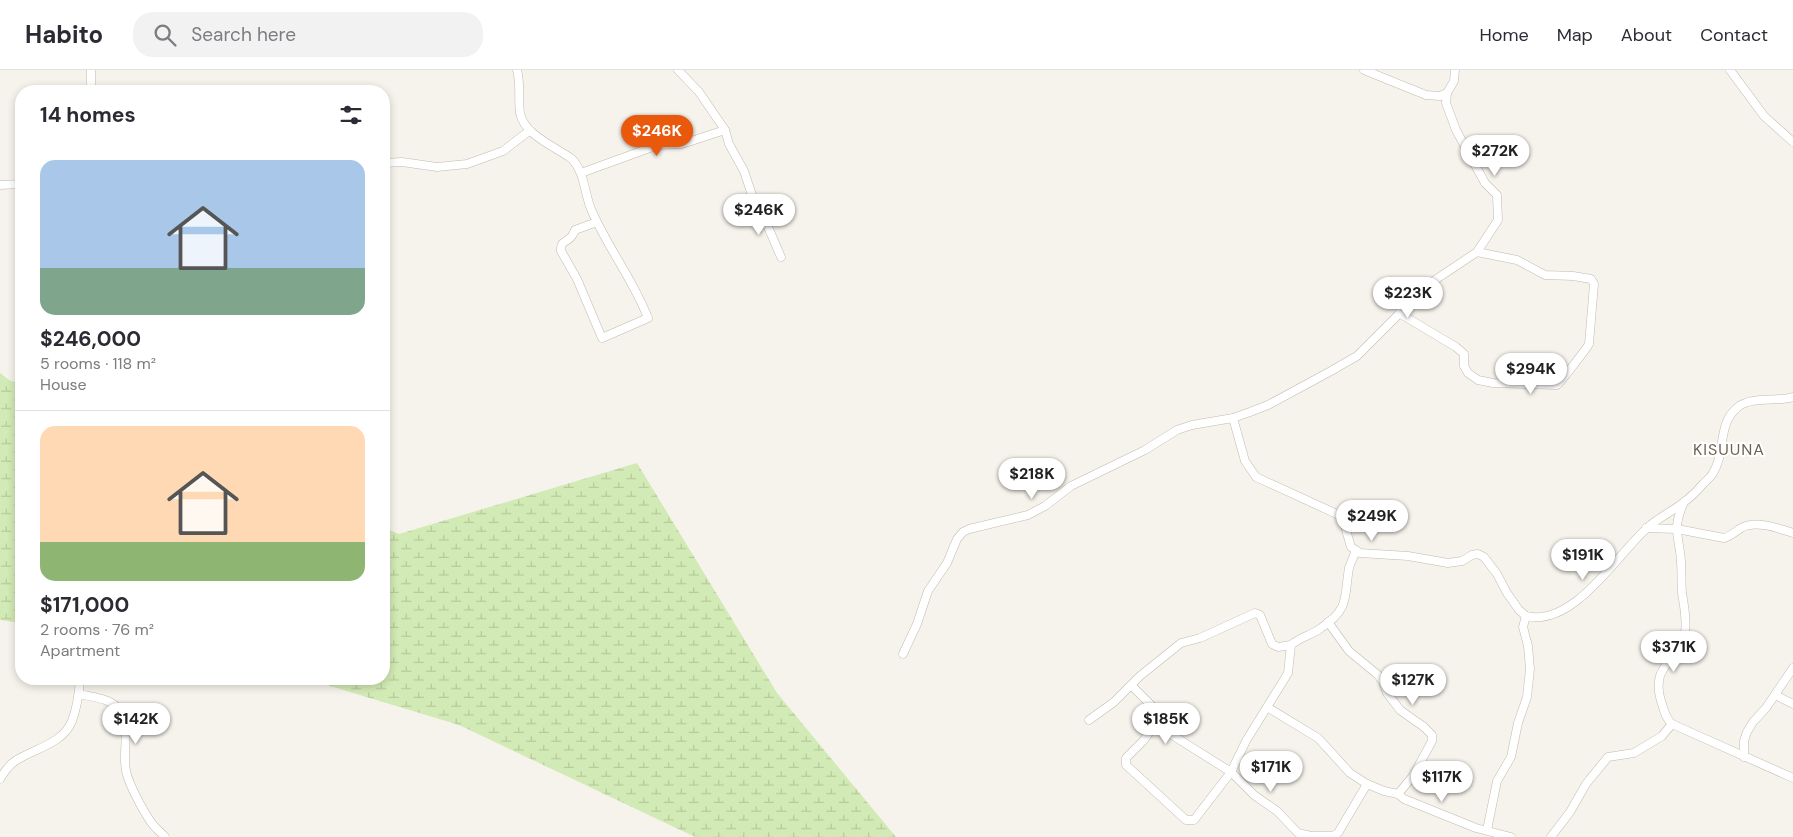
<!DOCTYPE html>
<meta charset="utf-8">
<style>
:root{--surface:#fff;--page:#f2f2f3;--text:#2b2b33;--muted:#7c7c81;--line:#e1e1e2;--accent:#ea580c}
body{margin:0;font-family:"DM Sans",sans-serif;background:var(--page);color:var(--text);height:100vh;display:flex;flex-direction:column;font-size:19px;white-space:nowrap}
*{box-sizing:border-box;margin:0}
p{font-size:16px;color:var(--muted)}
.icon{flex:none;width:28px;height:28px;fill:none;stroke:currentColor;stroke-width:2;stroke-linecap:round;stroke-linejoin:round}
.map{position:relative;flex:1;overflow:hidden}
.drawer{position:absolute;left:15px;top:15px;width:375px;height:600px;display:flex;flex-direction:column;background:var(--surface);border-radius:20px;box-shadow:0 2px 8px #0003}
.drawer>*{flex:none}
.price{position:absolute;translate:-50% -42px;padding:0 11px;border-radius:18px;background:#fff;color:#222;font-size:16px;line-height:32px;filter:drop-shadow(0 1px 2px #0008)}
.price::after{content:'';position:absolute;left:50%;top:30px;width:15px;height:11px;margin-left:-8px;background:inherit;clip-path:polygon(0 0,100% 0,50% 100%)}
.price.current{background:var(--accent);color:#fff}
ul{padding:0;list-style:none}
li{display:grid;align-content:center;gap:10px;height:265px;padding:0 25px}
li+li{border-top:1px solid var(--line)}
li span{display:grid;place-items:center;height:155px;border-radius:15px;color:#555}
li>.icon{margin-inline-start:auto}
span .icon{width:90px;height:90px;fill:#fffc;stroke-width:1}
li b{font-size:21px}
h2{display:flex;justify-content:space-between;align-items:center;height:60px;padding:0 25px;font-size:21px}
header{display:flex;align-items:center;gap:30px;box-sizing:border-box;height:70px;padding:0 25px;background:var(--surface);border-bottom:1px solid var(--line)}
header strong{font-size:24px}
nav{display:flex;gap:28px;margin-inline-start:auto;font-size:18px}
.search{width:350px;height:45px;background:var(--page);display:flex;align-items:center;gap:12px;box-sizing:border-box;padding:0 18px;border-radius:20px;color:var(--muted);font-size:19px}
.map>svg:first-child{display:block}
.wetland{fill:url(#wetland-marsh)}
.lines{fill:none;stroke-linecap:round;stroke-linejoin:round}
.minor-casing{stroke:#c2bbae;stroke-width:9}
.minor{stroke:#fff;stroke-width:8}
.labels{text-anchor:middle;stroke-width:4;stroke-linejoin:round;paint-order:stroke}
.quarter-label{font-size:16px;letter-spacing:1px;fill:#6e6250;stroke:#fff}
</style>
<header>
<strong>Habito</strong>
<div class="search"><svg class="icon" aria-label="search" viewBox="0 0 24 24"><circle cx="10" cy="10" r="6"/><path d="M15 15l6 6"/></svg>Search here</div>
<nav><a>Home</a><a>Map</a><a>About</a><a>Contact</a></nav>
</header>
<div class="map">
<svg width="1793" height="767" viewBox="0 0 1793 767">
<defs>
<pattern id="wetland-marsh" width="20" height="14" patternUnits="userSpaceOnUse" patternTransform="scale(1.25)"><rect width="20" height="14" fill="#d2eab5"/><path d="M1 5h8M5 5V1M11 12h8M15 12V8" fill="none" stroke="#b6ca9c"/></pattern>
</defs>
<rect width="100%" height="100%" fill="#f6f3ec"/>
<g class="wetland">
<polygon points="0,303 9,310 21,315 21,553 0,550"/>
<polygon points="637,393 777,623 896,767 695,767 459,655 307,609 384,609 384,458 399,464"/>
</g>
<g class="lines">
<g class="minor-casing">
<g id="minor">
<path d="M517 0C521 14 518 29 520 43 524 65 556 77 572 89 585 103 584 122 591 139 607 177 633 209 648 248L602 268 577 209 561 181C560 171 566 173 571 167 573 165 574 162 575 160L597 152"/>
<polyline points="678,0 699,22 725,60 729,74 744,101 754,131 759,136 781,187"/>
<polyline points="1364,0 1426,25 1440,26 1447,23 1454,11 1455,0"/>
<polyline points="1730,0 1764,46 1793,72"/>
<polyline points="91,21 91,0"/>
<polyline points="1447,23 1446,33 1456,60 1485,113 1497,125 1498,150 1477,182"/>
<polyline points="384,93 402,92 437,97 467,94 503,81 529,61"/>
<polyline points="581,103 658,75 682,74 725,60"/>
<polyline points="0,115 21,114"/>
<polyline points="1233,348 1245,391 1256,407 1339,445 1344,453 1351,477 1360,483 1408,486 1448,493 1462,491 1472,485 1478,484 1484,487 1497,504 1507,523 1519,540 1526,546"/>
<path d="M1684 432C1680 441 1677 449 1677 458 1677 470 1681 481 1681 493 1682 503 1681 513 1682 523 1684 536 1687 549 1685 562 1681 592 1648 593 1662 634 1665 643 1666 649 1672 654L1793 708"/>
<path d="M1646 458 1677 459 1724 468C1731 466 1735 462 1741 458 1756 450 1778 458 1793 463"/>
<polyline points="1328,552 1349,581 1378,605 1383,612 1387,623 1400,640 1424,657 1432,665 1432,671 1413,706 1398,724"/>
<path d="M903 584 917 554 928 521 947 493 957 469 963 462 969 459 1028 445 1045 436 1071 416 1145 380 1177 360 1192 355 1233 348 1250 342 1268 335 1331 301 1357 286 1429 214 1477 182 1517 190 1545 205 1573 206 1591 209 1594 214 1589 274C1587 278 1560 313 1557 315L1493 313 1478 310 1468 303 1464 296V284L1456 277 1399 243"/>
<polyline points="1131,615 1151,635 1156,653 1164,660 1231,702 1254,725 1277,741 1298,763 1311,766 1333,766 1338,763 1367,714"/>
<path d="M79 624C87 626 97 627 105 630 137 641 121 676 126 701 129 715 145 745 154 756 157 760 162 763 165 767"/>
<polyline points="1775,625 1793,634"/>
<polyline points="1267,637 1318,668 1350,703 1367,714 1384,721 1398,724 1404,729 1476,758 1511,767"/>
<polyline points="1089,650 1114,632 1140,606 1181,573 1200,568 1255,543 1260,545 1272,574 1278,577 1291,575"/>
<path d="M1156 653 1144 670 1126 688V695L1186 750H1194L1231 702 1246 671 1285 608 1288 603 1291 575C1300 567 1312 565 1321 558 1350 539 1344 527 1349 498 1351 492 1354 486 1356 480"/>
<polyline points="1744,687 1744,671 1747,662 1753,652 1766,638 1793,598"/>
<path d="M0 709C4 702 8 696 15 691 33 679 63 674 72 651 77 638 79 623 80 609"/>
<path d="M1487 760 1497 711 1511 687 1518 653 1527 627 1530 599 1528 576 1523 557 1526 546C1573 558 1617 485 1646 459 1657 448 1672 442 1684 432 1691 427 1697 421 1703 414 1706 411 1711 407 1713 403 1726 383 1717 353 1738 337 1752 326 1776 332 1793 327"/>
<polyline points="1551,767 1570,742 1586,714 1608,687 1634,683 1662,666 1672,654"/>
</g>
</g>
<use href="#minor" class="minor"/>
</g>
<g class="labels">
<g class="quarter-label">
<text x="1729" y="385">KISUUNA</text>
</g>
</g>
</svg>
<b class="price current" style="left:657px;top:87px">$246K</b>
<b class="price" style="left:1495px;top:107px">$272K</b>
<b class="price" style="left:759px;top:166px">$246K</b>
<b class="price" style="left:1408px;top:249px">$223K</b>
<b class="price" style="left:1531px;top:325px">$294K</b>
<b class="price" style="left:1032px;top:430px">$218K</b>
<b class="price" style="left:1372px;top:472px">$249K</b>
<b class="price" style="left:1583px;top:511px">$191K</b>
<b class="price" style="left:1674px;top:603px">$371K</b>
<b class="price" style="left:1413px;top:636px">$127K</b>
<b class="price" style="left:136px;top:675px">$142K</b>
<b class="price" style="left:1166px;top:675px">$185K</b>
<b class="price" style="left:1271px;top:723px">$171K</b>
<b class="price" style="left:1442px;top:733px">$117K</b>
<section class="drawer">
<h2>14 homes<svg class="icon" aria-label="filters" viewBox="0 0 24 24"><path d="M4 7h16M4 17h16"/><circle cx="9" cy="7" r="2"/><circle cx="15" cy="17" r="2"/></svg></h2>
<ul>
<li><span style="background:linear-gradient(#a9c7e8 70%,#7fa58c 0)"><svg class="icon" aria-label="home" viewBox="0 0 24 24"><path d="M3 11l9-7 9 7M6 9v11h12V9"/></svg></span><div><b>$246,000</b><p>5 rooms · 118 m²</p><p>House</p></div></li>
<li><span style="background:linear-gradient(#ffd9b3 75%,#8fb573 0)"><svg class="icon" aria-label="home" viewBox="0 0 24 24"><path d="M3 11l9-7 9 7M6 9v11h12V9"/></svg></span><div><b>$171,000</b><p>2 rooms · 76 m²</p><p>Apartment</p></div></li>
</ul>
</section>
</div>
